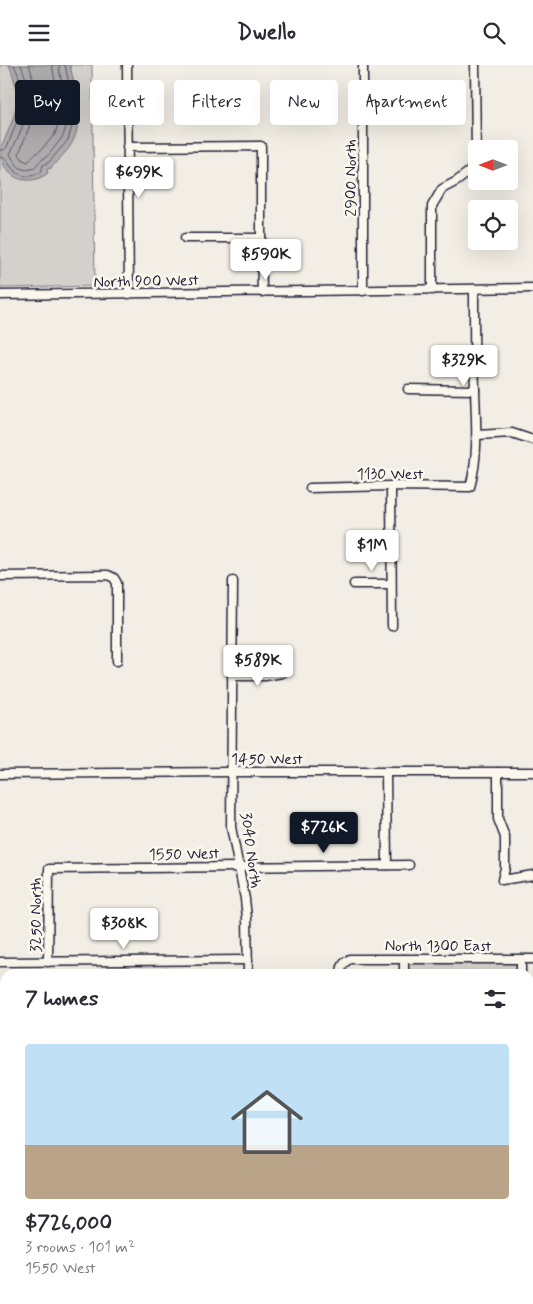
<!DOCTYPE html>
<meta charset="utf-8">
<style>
:root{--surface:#fff;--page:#f2f2f3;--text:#2b2b33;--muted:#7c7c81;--accent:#111827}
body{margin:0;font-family:Mynerve,sans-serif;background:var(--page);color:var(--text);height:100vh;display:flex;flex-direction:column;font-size:19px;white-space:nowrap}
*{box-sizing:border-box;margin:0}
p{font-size:16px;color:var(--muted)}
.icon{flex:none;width:28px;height:28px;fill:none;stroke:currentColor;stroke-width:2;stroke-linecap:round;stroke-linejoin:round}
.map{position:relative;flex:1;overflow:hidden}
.sheet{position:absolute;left:0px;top:904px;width:534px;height:336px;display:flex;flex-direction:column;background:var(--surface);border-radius:15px 15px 0 0;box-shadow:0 5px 20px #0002}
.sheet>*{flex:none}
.top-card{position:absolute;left:15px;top:15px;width:504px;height:45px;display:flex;gap:10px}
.needle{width:32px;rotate:270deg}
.tools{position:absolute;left:468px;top:75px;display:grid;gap:10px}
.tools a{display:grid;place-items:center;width:50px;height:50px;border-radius:5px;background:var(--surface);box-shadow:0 5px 20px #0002;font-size:25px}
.price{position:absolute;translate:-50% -42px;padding:0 11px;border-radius:5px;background:#fff;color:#222;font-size:16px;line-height:32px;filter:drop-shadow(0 1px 2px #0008)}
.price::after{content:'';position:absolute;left:50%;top:30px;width:15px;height:11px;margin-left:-8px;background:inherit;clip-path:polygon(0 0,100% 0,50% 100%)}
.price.active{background:var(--accent);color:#fff}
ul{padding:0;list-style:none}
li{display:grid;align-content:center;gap:10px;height:265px;padding:0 25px}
li span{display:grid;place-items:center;height:155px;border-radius:5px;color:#555}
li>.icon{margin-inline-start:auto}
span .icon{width:90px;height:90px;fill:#fffc;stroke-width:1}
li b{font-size:21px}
h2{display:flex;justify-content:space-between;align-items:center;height:60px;padding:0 25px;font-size:21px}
.chip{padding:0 18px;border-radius:5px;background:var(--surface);box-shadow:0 5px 20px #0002;font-size:18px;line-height:45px}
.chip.active{background:var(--accent);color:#fff}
header{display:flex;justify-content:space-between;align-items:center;height:65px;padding:0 25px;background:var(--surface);font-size:22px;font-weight:800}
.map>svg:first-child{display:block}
.built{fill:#e0dcd6}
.green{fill:#d4d1cc;stroke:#7b7a84}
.water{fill:#aeabad;stroke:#76747f}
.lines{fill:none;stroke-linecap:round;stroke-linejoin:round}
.shore{stroke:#5a5969;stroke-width:1}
.minor-casing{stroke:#22223b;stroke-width:11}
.major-casing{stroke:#22223b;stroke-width:12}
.minor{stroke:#fbf7ec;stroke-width:8}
.major{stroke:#fbf7ec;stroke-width:9}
.labels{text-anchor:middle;stroke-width:5;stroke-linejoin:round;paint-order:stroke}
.street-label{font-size:16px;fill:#22223b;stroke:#fbf7ec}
</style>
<header><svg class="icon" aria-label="menu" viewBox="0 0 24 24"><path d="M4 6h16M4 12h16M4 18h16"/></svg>Dwello<svg class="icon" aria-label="search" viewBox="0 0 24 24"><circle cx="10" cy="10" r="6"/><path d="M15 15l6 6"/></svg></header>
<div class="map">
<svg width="533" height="1239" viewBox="0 0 533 1239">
<rect width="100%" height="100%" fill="#f2eee5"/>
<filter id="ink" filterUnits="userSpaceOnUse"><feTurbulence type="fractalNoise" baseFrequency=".02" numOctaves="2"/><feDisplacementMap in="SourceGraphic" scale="10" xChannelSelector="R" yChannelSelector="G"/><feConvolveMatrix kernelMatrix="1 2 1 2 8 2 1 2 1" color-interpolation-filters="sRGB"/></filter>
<g filter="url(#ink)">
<g class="built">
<polygon points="529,1061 533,1061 533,1225 529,1226"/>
<polygon points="458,1235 509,1235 500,1239 460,1239"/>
</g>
<g class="green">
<polygon points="0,0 92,0 95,221 0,223"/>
<polygon points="410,897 514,898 517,901 517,909 408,909 408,900"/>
<polygon points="246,1235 341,1235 345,1239 246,1239"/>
</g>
<path class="water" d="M9 0H70C75 24 84 53 73 76 69 85 57 96 50 104L48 103 47 105 48 108C28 124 0 112 1 85 1 81 3 77 5 74 10 61 17 47 17 33 17 22 13 10 9 0Z"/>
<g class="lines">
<g class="shore">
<path d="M21 0C25 11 30 23 29 35 27 54 18 73 10 89 17 101 20 108 35 103 38 97 40 96 46 92 51 88 57 79 61 74 75 53 60 22 59 0"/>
<path d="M29 0C43 40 32 52 19 89L23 95 28 97 35 89 41 85 55 69 58 59 59 38 52 0"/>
<path d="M0 85H4L7 82C19 51 30 33 14 0"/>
<path d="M0 92 5 93C14 108 24 117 41 107L43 100 49 97 68 75 72 61 73 37 65 0"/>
</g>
<g class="minor-casing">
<g id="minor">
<polyline points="127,0 129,229"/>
<polyline points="363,0 363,226"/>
<polyline points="127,82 261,81 261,173 262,227"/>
<polyline points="185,173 261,173"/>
<polyline points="432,225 432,141 442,124 457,116 471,105 476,91 475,0"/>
<polyline points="0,230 533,223"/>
<polyline points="408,324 475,325"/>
<polyline points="477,370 512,368 533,375"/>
<polyline points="391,421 392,561"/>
<path d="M310 423 391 421 470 422C479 390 476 358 475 325 474 291 474 258 474 224"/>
<polyline points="0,511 108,510 114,513 117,518 117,596"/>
<polyline points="233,516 231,762 245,834 247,853 248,909"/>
<polyline points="354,519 391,519"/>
<polyline points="232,611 265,611 282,608"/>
<polyline points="386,707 387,800"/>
<polyline points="498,707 498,754 505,772 505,803 502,815 533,810"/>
<polyline points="0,709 231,707 533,707"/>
<polyline points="0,897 248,895"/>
<polyline points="48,897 49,804 409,800"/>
<path d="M341 909C341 901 343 898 350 894H533"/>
<polyline points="404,909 404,894"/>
<polyline points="521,909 521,894"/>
<polyline points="529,969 533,967"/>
<polyline points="0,1081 5,1081"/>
</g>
</g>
<g class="major-casing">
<polyline id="major" points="528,1239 533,1237"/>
</g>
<use href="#minor" class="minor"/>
<use href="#major" class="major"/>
</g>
</g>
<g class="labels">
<g class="street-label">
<text transform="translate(350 113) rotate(-90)" y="6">2900 North</text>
<text transform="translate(146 215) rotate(-1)" y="6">North 900 West</text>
<text x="390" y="414">1130 West</text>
<text x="267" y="699">1450 West</text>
<text transform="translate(252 785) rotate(82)" y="6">3040 North</text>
<text transform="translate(184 788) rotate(-1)" y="6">1550 West</text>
<text transform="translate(35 850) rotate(-90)" y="6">3250 North</text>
<text x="438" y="886">North 1300 East</text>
</g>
</g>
</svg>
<div class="tools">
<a><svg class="needle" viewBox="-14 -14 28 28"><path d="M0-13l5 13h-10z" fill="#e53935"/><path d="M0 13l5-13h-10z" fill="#7c7c81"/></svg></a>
<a><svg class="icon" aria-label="locate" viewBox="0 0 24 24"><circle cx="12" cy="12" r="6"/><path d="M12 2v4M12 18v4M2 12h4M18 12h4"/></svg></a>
</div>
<b class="price" style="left:139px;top:134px">$699K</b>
<b class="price" style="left:266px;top:216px">$590K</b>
<b class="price" style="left:464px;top:322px">$329K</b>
<b class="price" style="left:372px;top:507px">$1M</b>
<b class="price" style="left:258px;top:622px">$589K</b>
<b class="price active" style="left:324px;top:789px">$726K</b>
<b class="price" style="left:124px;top:885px">$308K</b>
<div class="top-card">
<a class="chip active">Buy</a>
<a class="chip">Rent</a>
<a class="chip">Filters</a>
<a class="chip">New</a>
<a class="chip">Apartment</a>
</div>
<section class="sheet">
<h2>7 homes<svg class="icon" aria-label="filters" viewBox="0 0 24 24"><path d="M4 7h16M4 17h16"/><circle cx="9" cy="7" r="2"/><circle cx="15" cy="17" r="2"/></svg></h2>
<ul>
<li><span style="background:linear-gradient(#bfe0f5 65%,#b9a48a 0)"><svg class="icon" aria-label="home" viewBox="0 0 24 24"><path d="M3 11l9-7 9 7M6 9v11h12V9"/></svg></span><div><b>$726,000</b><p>3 rooms · 101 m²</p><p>1550 West</p></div></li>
</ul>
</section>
</div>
